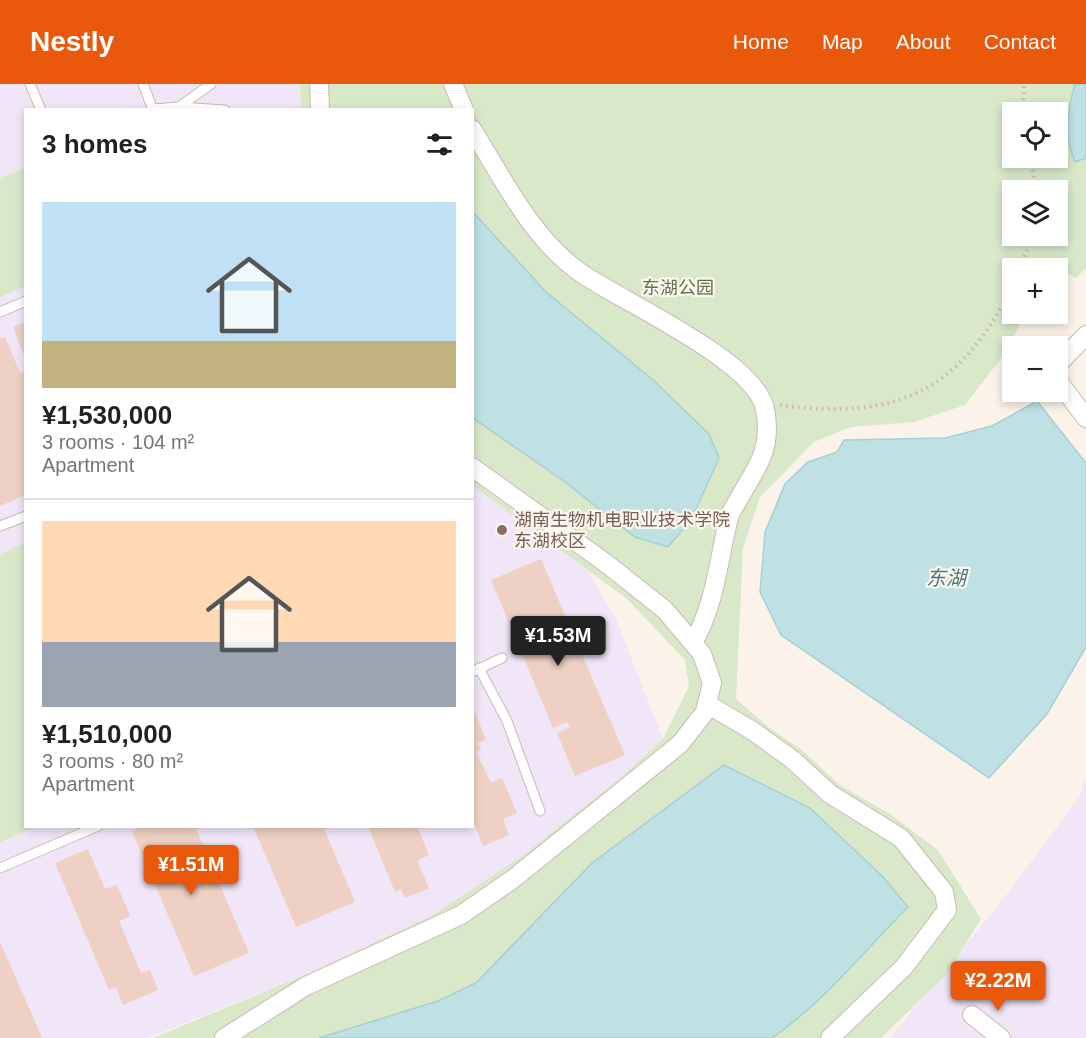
<!DOCTYPE html>
<meta charset="utf-8">
<style>
:root{--surface:#fff;--page:#f2f2f2;--text:#202124;--muted:#757577;--line:#e0e0e0;--accent:#ea580c}
body{margin:0;font-family:Arial,"Noto Sans SC",sans-serif;background:var(--page);color:var(--text);height:100vh;display:flex;flex-direction:column;font-size:22px;white-space:nowrap}
*{box-sizing:border-box;margin:0}
p{font-size:20px;color:var(--muted)}
.icon{flex:none;width:33px;height:33px;fill:none;stroke:currentColor;stroke-width:2;stroke-linecap:round;stroke-linejoin:round}
.map{position:relative;flex:1;overflow:hidden}
.side{position:absolute;left:24px;top:24px;width:450px;height:720px;display:flex;flex-direction:column;background:var(--surface);border-radius:0px;box-shadow:0 3px 9px #0003}
.side>*{flex:none}
.tools{position:absolute;left:1002px;top:18px;display:grid;gap:12px}
.tools a{display:grid;place-items:center;width:66px;height:66px;border-radius:0px;background:var(--surface);box-shadow:0 3px 9px #0003;font-size:30px}
.price{position:absolute;translate:-50% -51px;padding:0 14px;border-radius:6px;background:var(--accent);color:#fff;font-size:20px;line-height:39px;filter:drop-shadow(0 2px 3px #0008)}
.price::after{content:'';position:absolute;left:50%;top:36px;width:18px;height:14px;margin-left:-9px;background:inherit;clip-path:polygon(0 0,100% 0,50% 100%)}
.price.on{background:#222;color:#fff}
ul{padding:0;list-style:none}
li{display:grid;align-content:center;gap:12px;height:318px;padding:0 18px}
li+li{border-top:2px solid var(--line)}
li span{display:grid;place-items:center;height:186px;border-radius:0px;color:#555}
li>.icon{margin-inline-start:auto}
span .icon{width:108px;height:108px;fill:#fffc;stroke-width:1}
li b{font-size:26px}
h2{display:flex;justify-content:space-between;align-items:center;height:72px;padding:0 18px;font-size:26px}
header{display:flex;align-items:center;gap:36px;box-sizing:border-box;height:84px;padding:0 30px;background:var(--accent);color:#fff}
header strong{font-size:28px}
nav{display:flex;gap:33px;margin-inline-start:auto;font-size:21px}
.map>svg:first-child{display:block}
.education{fill:#f0e6f7}
.green{fill:#d8e8c9;fill-rule:evenodd}
.water{fill:#bfe1e3;stroke:#a6d0d4;stroke-width:1.5}
.building{fill:#eed1c4}
.lines{fill:none;stroke-linecap:round;stroke-linejoin:round}
.service-casing{stroke:#ccbab0;stroke-width:11}
.minor-casing{stroke:#ccbab0;stroke-width:20}
.path{stroke:#d3b4a6;stroke-width:4;stroke-dasharray:1.5 4.5;stroke-linecap:butt}
.service{stroke:#fff;stroke-width:9}
.minor{stroke:#fff;stroke-width:18}
.education-dot{fill:#8d6e63;stroke:#fef7f0;stroke-width:2}
.labels{text-anchor:middle;stroke-width:4.5;stroke-linejoin:round;paint-order:stroke}
.park-label{font-size:18px;fill:#5a7848;stroke:#fef7f0}
.education-label{font-size:18px;fill:#785e54;stroke:#fef7f0;text-anchor:start}
.water-label{font-size:20px;font-style:italic;fill:#47797e;stroke:#fef7f0}
</style>
<header>
<strong>Nestly</strong>
<nav><a>Home</a><a>Map</a><a>About</a><a>Contact</a></nav>
</header>
<div class="map">
<svg width="1086" height="954" viewBox="0 0 1086 954">
<rect width="100%" height="100%" fill="#fbf3ea"/>
<g class="education">
<polygon points="0,0 300,0 301,25 26,26 26,742 472,742 473,402 588,487 616,535 663,655 619,695 519,774 431,832 302,892 148,954 0,954"/>
<polygon points="1086,693 1086,954 890,954 1007,810 1080,712"/>
</g>
<g class="green">
<path d="M300 0H1086V184L1076 194 1058 184H1012V230H1025L1007 267 965 321 914 338 851 343 814 358 760 413 743 464 736 615 771 645 803 667 841 702 890 730 938 766 981 835 947 890 881 954H153L302 892 431 832 519 774 619 695 663 655 689 602 685 576 627 515 473 402 472 26 301 25ZM1012 28H1058V74H1012ZM1012 106H1058V152H1012Z"/>
<polygon points="25,84 25,202 0,213 0,94"/>
<polygon points="25,459 26,742 36,743 0,758 0,470"/>
</g>
<g class="water">
<path d="M1075 0H1086V74L1075 78C1064 53 1067 26 1075 0Z"/>
<polygon points="472,127 546,208 652,295 709,350 719,374 691,436 668,463 635,453 565,398 473,334"/>
<polygon points="1037,317 1086,379 1086,563 1047,630 989,694 781,551 760,508 765,448 785,400 808,378 837,368 844,356 945,354 992,342"/>
<path d="M724 681 810 724 883 793 908 823C864 867 824 918 772 954H319L438 917 476 899 592 779Z"/>
</g>
<g class="building">
<polygon points="26,238 26,274 25,274 13,243"/>
<polygon points="5,253 20,289 26,286 26,411 0,422 0,255"/>
<polygon points="541,475 625,671 575,692 557,649 570,643 567,638 553,644 491,496"/>
<polygon points="475,628 486,656 478,659 481,666 476,668 491,699 502,694 517,729 503,735 509,751 483,762 472,735 472,629"/>
<polygon points="142,742 195,742 249,869 194,892 132,747"/>
<polygon points="253,742 323,742 355,818 296,843"/>
<polygon points="368,742 402,742 403,745 417,742 429,771 417,777 429,804 405,814 401,805 395,808"/>
<polygon points="88,765 105,805 117,801 130,832 119,837 141,889 150,886 158,906 123,921 116,903 109,906 55,779"/>
<polygon points="0,858 33,933 42,954 0,954"/>
</g>
<g class="lines">
<g class="service-casing">
<g id="service">
<polyline points="30,0 41,26"/>
<polyline points="143,0 153,26"/>
<polyline points="179,23 211,0"/>
<polyline points="154,25 179,23 225,26"/>
<polyline points="0,228 26,217"/>
<polyline points="0,442 26,432"/>
<polyline points="479,584 507,637 540,727"/>
<polyline points="472,588 502,574"/>
<polyline points="0,784 98,742"/>
</g>
</g>
<g class="minor-casing">
<g id="minor">
<polyline points="319,0 320,26"/>
<polyline points="453,0 464,26"/>
<path d="M472 45C503 95 532 155 581 189 621 217 756 277 765 325 772 362 760 379 742 409 738 417 732 425 729 433 718 478 716 518 693 559"/>
<polyline points="1058,280 1086,251"/>
<polyline points="1058,297 1086,334"/>
<polyline points="707,620 753,647 793,676 830,710 901,754 944,808 947,826 904,883 830,954"/>
<polyline points="972,931 1001,954"/>
<polyline points="224,954 306,902 461,831 513,795 680,660 705,628 712,599 702,570 665,526 607,480 472,383"/>
</g>
</g>
<g class="path">
<polyline points="1023,28 1024,0"/>
<polyline points="1031,74 1036,106"/>
<polyline points="1021,184 1032,152"/>
<path d="M780 321C896 336 957 310 1012 204"/>
</g>
<use href="#service" class="service"/>
<use href="#minor" class="minor"/>
</g>
<circle class="education-dot" cx="502" cy="446" r="6"/>
<g class="labels">
<g class="park-label">
<text x="678" y="210">东湖公园</text>
</g>
<g class="education-label">
<text x="514" y="442">湖南生物机电职业技术学院<tspan x="514" dy="21">东湖校区</tspan></text>
</g>
<g class="water-label">
<text x="946" y="501">东湖</text>
</g>
</g>
</svg>
<div class="tools">
<a><svg class="icon" aria-label="locate" viewBox="0 0 24 24"><circle cx="12" cy="12" r="6"/><path d="M12 2v4M12 18v4M2 12h4M18 12h4"/></svg></a>
<a><svg class="icon" aria-label="layers" viewBox="0 0 24 24"><path d="M12 4l9 5-9 5-9-5zM3 14l9 5 9-5"/></svg></a>
<a>+</a>
<a>−</a>
</div>
<b class="price on" style="left:558px;top:583px">¥1.53M</b>
<b class="price" style="left:191px;top:812px">¥1.51M</b>
<b class="price" style="left:998px;top:928px">¥2.22M</b>
<section class="side">
<h2>3 homes<svg class="icon" aria-label="filters" viewBox="0 0 24 24"><path d="M4 7h16M4 17h16"/><circle cx="9" cy="7" r="2"/><circle cx="15" cy="17" r="2"/></svg></h2>
<ul>
<li><span style="background:linear-gradient(#bfe0f5 75%,#c2b280 0)"><svg class="icon" aria-label="home" viewBox="0 0 24 24"><path d="M3 11l9-7 9 7M6 9v11h12V9"/></svg></span><div><b>¥1,530,000</b><p>3 rooms · 104 m²</p><p>Apartment</p></div></li>
<li><span style="background:linear-gradient(#ffd9b3 65%,#9aa5b1 0)"><svg class="icon" aria-label="home" viewBox="0 0 24 24"><path d="M3 11l9-7 9 7M6 9v11h12V9"/></svg></span><div><b>¥1,510,000</b><p>3 rooms · 80 m²</p><p>Apartment</p></div></li>
</ul>
</section>
</div>
